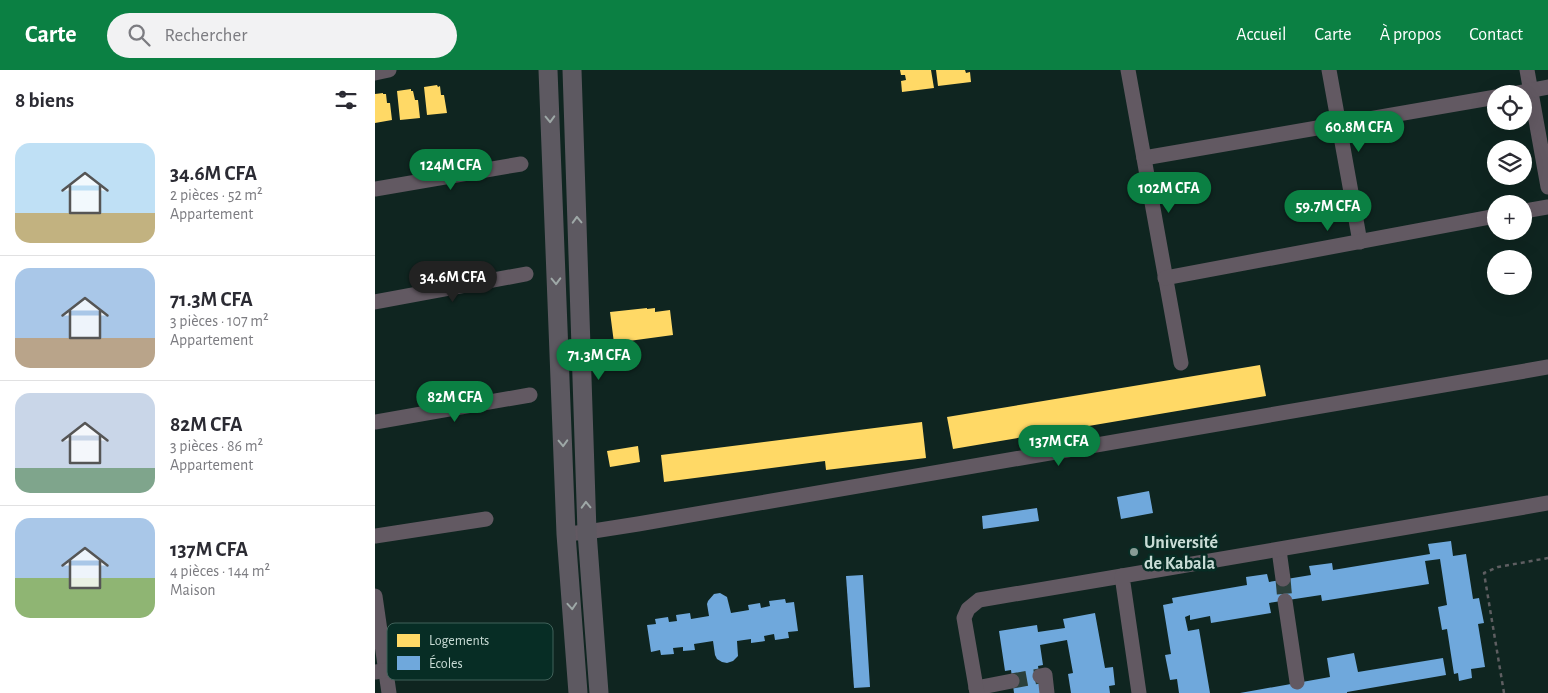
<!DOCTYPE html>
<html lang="fr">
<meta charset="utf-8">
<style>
:root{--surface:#fff;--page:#f2f2f3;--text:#2b2b33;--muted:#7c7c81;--line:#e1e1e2;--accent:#0b8043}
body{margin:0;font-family:"Alegreya Sans",sans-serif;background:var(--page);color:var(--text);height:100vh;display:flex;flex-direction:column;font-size:19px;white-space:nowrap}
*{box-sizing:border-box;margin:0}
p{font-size:16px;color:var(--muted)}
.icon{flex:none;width:28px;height:28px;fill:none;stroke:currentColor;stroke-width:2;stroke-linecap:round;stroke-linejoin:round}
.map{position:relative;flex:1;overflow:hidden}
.side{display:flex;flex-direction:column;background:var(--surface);width:375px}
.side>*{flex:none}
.tools{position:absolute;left:1112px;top:15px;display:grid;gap:10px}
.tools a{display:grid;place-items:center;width:45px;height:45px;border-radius:50%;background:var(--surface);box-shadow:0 5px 20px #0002;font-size:25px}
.price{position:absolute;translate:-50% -42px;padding:0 11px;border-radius:18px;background:var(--accent);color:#fff;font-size:16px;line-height:32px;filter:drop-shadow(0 1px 2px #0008)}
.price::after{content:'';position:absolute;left:50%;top:30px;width:15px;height:11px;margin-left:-8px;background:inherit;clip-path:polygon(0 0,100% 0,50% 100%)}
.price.current{background:#222;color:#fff}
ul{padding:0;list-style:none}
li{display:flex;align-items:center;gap:15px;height:125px;padding:0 15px}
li+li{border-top:1px solid var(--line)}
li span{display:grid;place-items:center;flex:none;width:140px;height:100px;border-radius:15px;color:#555}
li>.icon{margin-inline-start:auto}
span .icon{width:60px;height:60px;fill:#fffc;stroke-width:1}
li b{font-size:21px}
h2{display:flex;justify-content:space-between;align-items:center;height:60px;padding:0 15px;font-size:21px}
header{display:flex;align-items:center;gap:30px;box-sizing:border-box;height:70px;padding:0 25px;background:var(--accent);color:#fff}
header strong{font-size:24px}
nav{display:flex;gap:28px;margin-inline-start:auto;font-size:18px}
.search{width:350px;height:45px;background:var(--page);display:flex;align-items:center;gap:12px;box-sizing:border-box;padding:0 18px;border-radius:28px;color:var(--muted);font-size:19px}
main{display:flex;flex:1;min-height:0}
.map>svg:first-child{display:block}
.homes{fill:#ffd966}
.schools{fill:#6fa8dc}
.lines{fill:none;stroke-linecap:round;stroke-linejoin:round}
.minor-tunnel{stroke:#2b403b;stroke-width:15;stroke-dasharray:15 8;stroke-linecap:butt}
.path{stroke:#5e5e61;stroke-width:2.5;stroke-dasharray:4 4;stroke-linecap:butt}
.minor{stroke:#625962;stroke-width:15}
.major{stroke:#5d5961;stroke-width:19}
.oneway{stroke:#9ea8a7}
.poi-dot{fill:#889c96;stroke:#072d25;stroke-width:2}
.labels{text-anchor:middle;stroke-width:5;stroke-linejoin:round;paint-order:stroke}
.poi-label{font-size:18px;font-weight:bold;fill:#c9dcd6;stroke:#072d25;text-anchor:start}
.key{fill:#072d25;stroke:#41625a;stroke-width:1}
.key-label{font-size:14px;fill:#c9dcd6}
</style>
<header>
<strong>Carte</strong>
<div class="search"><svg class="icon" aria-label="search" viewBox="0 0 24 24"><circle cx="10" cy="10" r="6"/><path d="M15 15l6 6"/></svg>Rechercher</div>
<nav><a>Accueil</a><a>Carte</a><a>À propos</a><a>Contact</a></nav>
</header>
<main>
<section class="side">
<h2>8 biens<svg class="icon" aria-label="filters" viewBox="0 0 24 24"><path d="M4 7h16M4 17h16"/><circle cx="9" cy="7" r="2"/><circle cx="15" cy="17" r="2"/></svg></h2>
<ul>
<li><span style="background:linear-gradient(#bfe0f5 70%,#c2b280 0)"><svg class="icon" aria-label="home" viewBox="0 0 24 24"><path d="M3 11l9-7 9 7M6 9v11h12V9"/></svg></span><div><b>34.6M CFA</b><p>2 pièces · 52 m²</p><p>Appartement</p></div></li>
<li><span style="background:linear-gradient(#a9c7e8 70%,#b9a48a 0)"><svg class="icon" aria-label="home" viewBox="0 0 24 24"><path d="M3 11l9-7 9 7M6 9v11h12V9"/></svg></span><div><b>71.3M CFA</b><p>3 pièces · 107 m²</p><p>Appartement</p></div></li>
<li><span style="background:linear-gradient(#c9d6e8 75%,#7fa58c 0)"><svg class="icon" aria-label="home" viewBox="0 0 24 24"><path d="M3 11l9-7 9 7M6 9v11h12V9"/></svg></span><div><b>82M CFA</b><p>3 pièces · 86 m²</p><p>Appartement</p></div></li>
<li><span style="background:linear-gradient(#a9c7e8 60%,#8fb573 0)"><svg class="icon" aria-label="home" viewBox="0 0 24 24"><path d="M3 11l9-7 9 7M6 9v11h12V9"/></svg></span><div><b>137M CFA</b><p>4 pièces · 144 m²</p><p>Maison</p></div></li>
</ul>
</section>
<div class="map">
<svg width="1173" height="623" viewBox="0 0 1173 623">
<rect width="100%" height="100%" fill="#0f2520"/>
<g class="homes">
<polygon points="525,0 556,0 559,18 527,22 526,11 531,10 530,5 526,5"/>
<polygon points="561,0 590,0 591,3 595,2 596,12 563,16"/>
<polygon points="62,15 63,17 65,16 66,25 69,25 72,43 52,45 49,17"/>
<polygon points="36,19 36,21 38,21 40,30 43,30 45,48 25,50 22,21"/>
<polygon points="8,23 8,24 11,24 12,33 15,33 17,50 0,53 0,24"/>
<polygon points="272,238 272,239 280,238 280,242 295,240 298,265 239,273 235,242"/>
<polygon points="885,295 891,326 578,379 572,347"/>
<polygon points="547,352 551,388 451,400 450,391 289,412 286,385"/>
<polygon points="263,376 265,392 235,397 232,381"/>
</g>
<g class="schools">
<polygon points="774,421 778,443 746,449 742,427"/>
<polygon points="662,438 664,451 608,459 607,446"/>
<polygon points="1076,471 1078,486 1091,484 1098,529 1104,528 1109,553 1103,554 1110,597 1096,599 1097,608 1084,611 1083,603 1079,604 1072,559 1067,560 1063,537 1072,535 1065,489 1050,491 1054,514 947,531 946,525 894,533 896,543 836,553 835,546 815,550 815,545 810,547 813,561 824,559 835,623 804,623 802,609 795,610 790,585 796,584 788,535 798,533 797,528 872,515 871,507 892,504 894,512 936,505 934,496 957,493 958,500 1055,484 1053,474"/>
<polygon points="488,505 495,617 479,618 471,506"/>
<polygon points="345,523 352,527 356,543 374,540 373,535 385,533 386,538 395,536 394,531 410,529 411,533 419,532 423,561 413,562 414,568 400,570 399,564 389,566 390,571 376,573 376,569 362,571 363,586 358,591 352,593 347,592 342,589 340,585 338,571 319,574 320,580 308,581 308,577 298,578 299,584 286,585 285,580 276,582 272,555 281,554 280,549 293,547 294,552 302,551 301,545 315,543 316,549 334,546 332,534 333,531 339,524"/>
<polygon points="720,543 730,598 738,597 740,615 734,616 735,623 696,623 693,604 698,603 692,570 665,575 668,595 663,596 667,623 639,623 636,600 630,601 624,561 662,555 663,562 690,558 688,549"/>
<polygon points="979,583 983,602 1068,588 1071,605 972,622 972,623 865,623 955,607 952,588"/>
</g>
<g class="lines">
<g class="minor-tunnel">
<polyline points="908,509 910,531"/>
<polyline points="637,611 665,606"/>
</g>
<polyline class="path" points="1129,623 1109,503 1123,497 1173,488"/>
<g class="minor">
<polyline points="753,0 806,293"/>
<polyline points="954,0 985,172"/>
<polyline points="1152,0 1173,117"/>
<polyline points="0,3 14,0"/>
<polyline points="1137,24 1173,17"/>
<polyline points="769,88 1121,27"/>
<polyline points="0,119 146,94"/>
<polyline points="1149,141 1173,137"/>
<polyline points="790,208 1121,146"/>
<polyline points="0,232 151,204"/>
<polyline points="0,352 155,325"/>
<polyline points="191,464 212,462 263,454 1173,297"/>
<polyline points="0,466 111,449"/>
<polyline points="904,480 908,509"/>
<polyline points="0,526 14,623"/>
<polyline points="910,531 922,612"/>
<polyline points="0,602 167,576"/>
<polyline points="665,606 670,605 672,623"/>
<polyline points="601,618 637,611"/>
<polyline points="602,623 589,548 593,539 604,530 747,506"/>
<polyline points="764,623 747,506 1173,433"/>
</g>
<g class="major">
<polyline points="173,0 191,464 203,623"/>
<polyline points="197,0 212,462 224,623"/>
</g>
</g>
<defs><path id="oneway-chevron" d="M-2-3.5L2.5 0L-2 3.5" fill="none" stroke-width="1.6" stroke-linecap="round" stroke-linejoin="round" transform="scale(1.25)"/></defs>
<g class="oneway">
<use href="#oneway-chevron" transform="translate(175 49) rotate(88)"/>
<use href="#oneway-chevron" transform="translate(202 150) rotate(-92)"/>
<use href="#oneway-chevron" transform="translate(181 211) rotate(88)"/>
<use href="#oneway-chevron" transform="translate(188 373) rotate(88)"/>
<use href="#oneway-chevron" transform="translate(211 435) rotate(-92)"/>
<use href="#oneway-chevron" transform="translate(197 536) rotate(86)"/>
</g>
<circle class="poi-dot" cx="759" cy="482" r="5"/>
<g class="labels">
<g class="poi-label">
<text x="769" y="478">Université<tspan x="769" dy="21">de Kabala</tspan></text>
</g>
</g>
<rect x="12" y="553" width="166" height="57" rx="8" class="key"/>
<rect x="22" y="564" width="23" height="13" fill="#ffd966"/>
<rect x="22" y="586" width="23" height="14" fill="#6fa8dc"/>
<g class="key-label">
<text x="54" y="575">Logements</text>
<text x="54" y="598">Écoles</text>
</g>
</svg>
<div class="tools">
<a><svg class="icon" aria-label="locate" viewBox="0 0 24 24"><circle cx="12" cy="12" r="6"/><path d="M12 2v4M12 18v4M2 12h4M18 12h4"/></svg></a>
<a><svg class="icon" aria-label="layers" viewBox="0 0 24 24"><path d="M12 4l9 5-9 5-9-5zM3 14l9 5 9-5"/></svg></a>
<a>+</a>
<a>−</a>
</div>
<b class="price" style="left:984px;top:83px">60.8M CFA</b>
<b class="price" style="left:76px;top:121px">124M CFA</b>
<b class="price" style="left:794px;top:144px">102M CFA</b>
<b class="price" style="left:953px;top:162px">59.7M CFA</b>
<b class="price current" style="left:78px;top:233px">34.6M CFA</b>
<b class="price" style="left:224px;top:311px">71.3M CFA</b>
<b class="price" style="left:80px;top:353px">82M CFA</b>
<b class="price" style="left:684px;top:397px">137M CFA</b>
</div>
</main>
